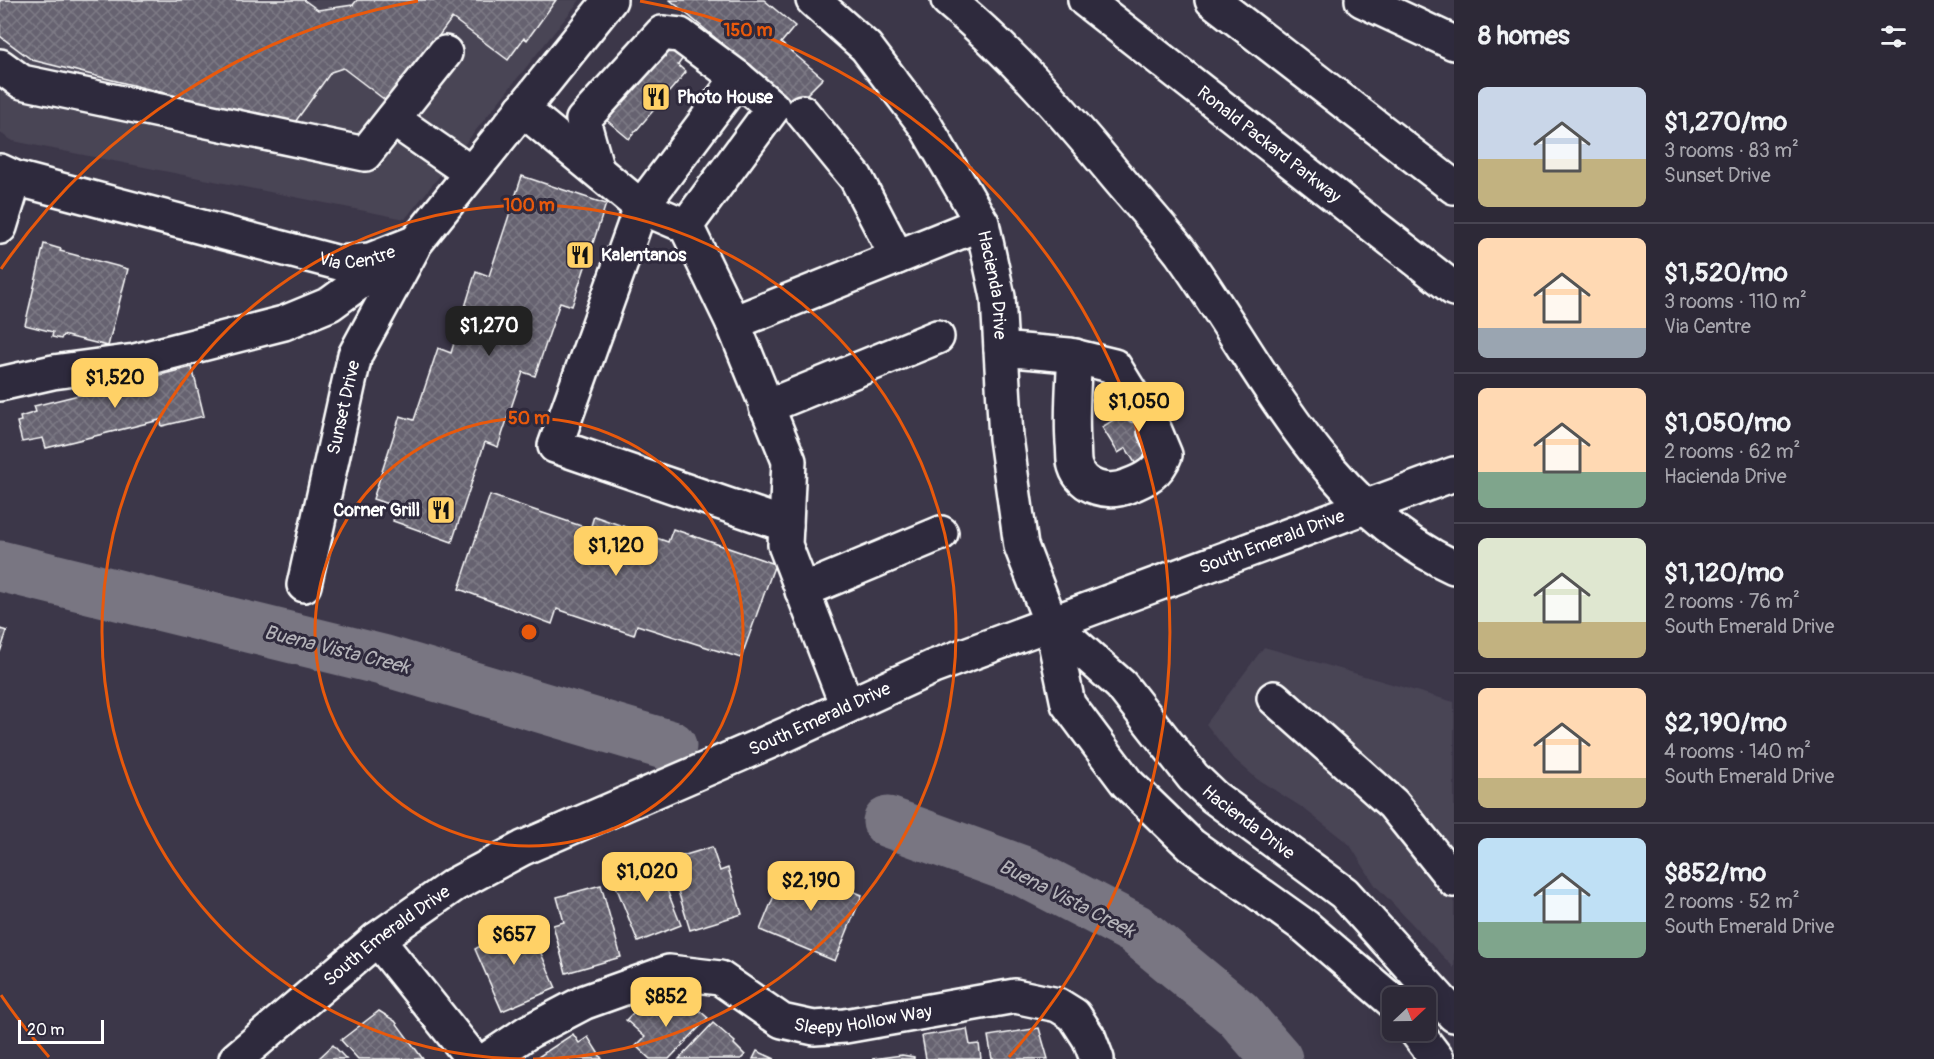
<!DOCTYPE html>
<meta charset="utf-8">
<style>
:root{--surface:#2d2937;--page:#393542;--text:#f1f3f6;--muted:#a7a6ad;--line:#484552;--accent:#ffd166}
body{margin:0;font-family:Pangolin,sans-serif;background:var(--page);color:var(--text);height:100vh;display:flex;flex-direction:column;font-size:22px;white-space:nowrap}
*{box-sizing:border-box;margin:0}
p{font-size:20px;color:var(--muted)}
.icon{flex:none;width:33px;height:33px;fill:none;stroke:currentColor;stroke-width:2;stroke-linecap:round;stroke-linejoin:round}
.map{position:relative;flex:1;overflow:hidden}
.panel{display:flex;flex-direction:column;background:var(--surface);width:480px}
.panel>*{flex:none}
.needle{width:39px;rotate:68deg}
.tools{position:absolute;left:1382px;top:987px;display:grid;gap:12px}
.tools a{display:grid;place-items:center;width:54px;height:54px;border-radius:9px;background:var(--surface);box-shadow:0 3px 15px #0003,0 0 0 2px var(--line);font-size:30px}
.scale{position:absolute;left:18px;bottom:15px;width:86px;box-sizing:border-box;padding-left:6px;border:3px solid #fff;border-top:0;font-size:16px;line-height:21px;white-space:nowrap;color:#fff;-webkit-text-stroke:4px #2f2a3d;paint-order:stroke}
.price{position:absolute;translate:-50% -51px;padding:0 14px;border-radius:12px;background:var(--accent);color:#111;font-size:20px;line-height:39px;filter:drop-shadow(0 2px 3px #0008)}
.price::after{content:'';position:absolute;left:50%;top:36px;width:18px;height:14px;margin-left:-9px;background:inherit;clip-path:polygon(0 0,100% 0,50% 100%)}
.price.selected{background:#222;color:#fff}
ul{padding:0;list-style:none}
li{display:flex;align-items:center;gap:18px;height:150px;padding:0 24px}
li+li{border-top:2px solid var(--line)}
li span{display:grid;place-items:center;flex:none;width:168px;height:120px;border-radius:9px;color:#555}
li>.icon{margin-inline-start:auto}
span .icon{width:72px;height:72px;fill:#fffc;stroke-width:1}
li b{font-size:26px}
h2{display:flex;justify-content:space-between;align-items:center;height:72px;padding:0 24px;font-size:26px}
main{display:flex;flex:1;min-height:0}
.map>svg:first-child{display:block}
.built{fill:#494455}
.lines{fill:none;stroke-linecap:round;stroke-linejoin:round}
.river{stroke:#797682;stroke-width:51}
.building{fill:url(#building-cross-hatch);stroke:#fff;stroke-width:1.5}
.minor-casing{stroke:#fff;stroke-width:38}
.major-casing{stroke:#fff;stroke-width:38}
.highway-casing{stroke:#fff;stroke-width:38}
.minor{stroke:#2f2a3d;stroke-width:33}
.major{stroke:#2f2a3d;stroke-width:33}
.highway{stroke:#2f2a3d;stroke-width:33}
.ring{fill:none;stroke:#e8590c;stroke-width:3}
.labels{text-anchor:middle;stroke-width:6;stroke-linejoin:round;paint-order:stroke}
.poi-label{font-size:18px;font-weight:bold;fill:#fff;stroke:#2f2a3d;text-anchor:start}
.street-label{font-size:18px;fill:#fff;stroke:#2f2a3d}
.water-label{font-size:20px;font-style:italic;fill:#b5b4ba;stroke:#2f2a3d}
.centre{fill:#e8590c;stroke:#2f2a3d;stroke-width:3}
.ring-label{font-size:18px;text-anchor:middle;font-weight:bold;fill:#e8590c;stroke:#2f2a3d;stroke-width:6;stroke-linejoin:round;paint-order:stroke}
</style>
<main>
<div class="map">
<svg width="1454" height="1059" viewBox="0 0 1454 1059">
<defs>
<pattern id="building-cross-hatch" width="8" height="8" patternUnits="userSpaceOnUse" patternTransform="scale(1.5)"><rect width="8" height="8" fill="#666270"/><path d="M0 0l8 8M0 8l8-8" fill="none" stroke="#7d7a85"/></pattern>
</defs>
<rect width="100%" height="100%" fill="#3c3749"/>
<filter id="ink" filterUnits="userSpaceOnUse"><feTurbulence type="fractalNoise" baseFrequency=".0167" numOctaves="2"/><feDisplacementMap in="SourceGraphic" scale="12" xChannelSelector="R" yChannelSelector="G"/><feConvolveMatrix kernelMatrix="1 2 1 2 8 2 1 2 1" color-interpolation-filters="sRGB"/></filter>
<g filter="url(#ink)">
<g class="built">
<polygon points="0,0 580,0 405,219 13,141 0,133"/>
<polygon points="1264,647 1454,702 1454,968 1375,885 1350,845 1303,808 1257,779 1231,756 1206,724"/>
</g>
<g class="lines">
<g class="river">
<polyline points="0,566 382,660 671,746"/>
<polyline points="888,822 1025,872 1135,929 1238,1014 1277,1059"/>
</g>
</g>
<g class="building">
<polygon points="0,0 304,0 318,10 353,5 357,0 556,0 527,40 524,38 508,60 452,18 389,103 343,68 331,72 293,125 32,60 0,36"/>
<polygon points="670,0 764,0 795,26 781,43 823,78 796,105"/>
<polygon points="663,41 683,58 678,65 686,72 629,139 598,113"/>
<polygon points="522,176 606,204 572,306 560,302 535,376 523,372 498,447 485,442 452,542 393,521 397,507 373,499 400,416 414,420 438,348 451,353 476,271 489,276"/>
<polygon points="44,244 61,249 60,251 128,269 108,346 63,335 61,339 52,337 53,332 25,325"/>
<polygon points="192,367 204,416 162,426 160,420 46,448 43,438 22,442 17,422 21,421 20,417 36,412 34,406"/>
<polygon points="1149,398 1166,424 1162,453 1138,468 1126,448 1118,453 1102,427"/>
<polygon points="490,495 590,529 594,516 668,542 673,529 775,564 741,658 637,625 634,635 557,609 552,624 459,589"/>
<polygon points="0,629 7,631 0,652"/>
<polygon points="712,847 720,871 728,868 742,914 690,930 670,865 684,861 682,856"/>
<polygon points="787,864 862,895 835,961 760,930"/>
<polygon points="657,865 681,925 638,942 614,881"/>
<polygon points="601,885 621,957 566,973 553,925 564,922 557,897"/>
<polygon points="527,921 556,988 502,1011 475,949 482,945 480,938 513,923 518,935 521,934 517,925"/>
<polygon points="683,996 708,1018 669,1059 650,1059 636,1046 645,1037 626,1020 645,1001 663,1018"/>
<polygon points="379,1011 395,1021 423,1059 358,1059 341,1040"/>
<polygon points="713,1023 735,1042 734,1044 745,1055 741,1059 679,1059"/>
<polygon points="1039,1028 1048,1059 992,1059 988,1036"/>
<polygon points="967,1029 970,1045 979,1044 981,1059 926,1059 922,1036"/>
<polygon points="573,1034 579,1043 588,1037 602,1059 535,1059"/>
<polygon points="333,1045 346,1059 318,1059"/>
<polygon points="757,1051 775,1059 753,1059"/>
<polygon points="902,1055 914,1057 914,1059 872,1059"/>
</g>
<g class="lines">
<g class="minor-casing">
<g id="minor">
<polyline points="0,66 22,82 365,154 445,53"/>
<polyline points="522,109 641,207 738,78"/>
<polyline points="802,112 856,178 897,257"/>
<polyline points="393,119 471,173"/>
<polyline points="597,170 583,120 662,33 680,35 738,78 773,108 686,226 641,207 555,446 786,525"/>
<path id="s1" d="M0 171 15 178 339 263 370 260 416 242 610 0"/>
<polyline points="686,226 733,323 789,461 785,545 847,706"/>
<polyline points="0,227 15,178"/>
<polyline points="733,323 982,223"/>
<polyline points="1001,349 1069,355 1114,366 1138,405"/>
<path d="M1075 356C1073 386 1071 414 1073 443 1074 450 1073 460 1075 466 1082 489 1109 494 1128 486 1145 480 1159 472 1165 455L1155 431"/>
<polyline points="0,384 53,372 135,361 284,323 330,304 393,258"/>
<polyline points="766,407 937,337"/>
<path id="s2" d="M304 585 355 355 413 248"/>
<polyline points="802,591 941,533"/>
<polyline points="1274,698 1393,804 1454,880"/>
<polyline points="377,939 473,1059"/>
<path id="s3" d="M488 1059 528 1032 585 1002 669 972 720 978 782 1021 814 1028 845 1026 1015 996 1058 1005 1074 1015 1089 1038 1097 1059"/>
</g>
</g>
<g class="major-casing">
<g id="major">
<path id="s4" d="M813 0 866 47 925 125 982 223 998 297 1006 438 1021 546 1051 623 1068 704 1127 783 1191 845 1306 927 1392 1001"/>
<path id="s5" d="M1051 623 1121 685 1193 777 1214 797 1344 893 1454 1015"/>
<polyline points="1415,1030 1437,1059"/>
<path id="s6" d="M236 1059 377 939 454 885 523 848 787 734 933 667 1454 474"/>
</g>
</g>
<g class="highway-casing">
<g id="highway">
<path d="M948 0C1011 52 1065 114 1117 177 1138 202 1161 227 1181 253 1261 364 1323 507 1454 567"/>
<path id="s7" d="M1085 0 1454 289"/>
<polyline points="1212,0 1454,187"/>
<polyline points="1362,0 1454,43"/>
</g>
</g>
<use href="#minor" class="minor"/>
<use href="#major" class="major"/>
<use href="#highway" class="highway"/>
</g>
</g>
<g class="ring">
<circle cx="529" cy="632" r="214"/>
<path d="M525 1059A427 427 0 1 1 533 1059"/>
<path d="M49 1057A641 641 0 0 1 1 995M1 269A641 641 0 0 1 418 1M640 1A641 641 0 0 1 1009 1057"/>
</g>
<defs>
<g id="restaurant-square" transform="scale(1.5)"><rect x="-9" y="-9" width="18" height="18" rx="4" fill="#ffd166" stroke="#2f2a3d"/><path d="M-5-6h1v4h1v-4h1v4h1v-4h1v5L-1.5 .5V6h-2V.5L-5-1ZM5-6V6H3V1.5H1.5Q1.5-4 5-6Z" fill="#111"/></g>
</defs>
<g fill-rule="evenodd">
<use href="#restaurant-square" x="656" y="97"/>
<use href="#restaurant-square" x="580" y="255"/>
<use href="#restaurant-square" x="441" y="510"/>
</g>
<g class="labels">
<g class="poi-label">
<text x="677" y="103">Photo House</text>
<text x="601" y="261">Kalentanos</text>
<text x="420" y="516" text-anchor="end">Corner Grill</text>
</g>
<g class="street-label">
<text dy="6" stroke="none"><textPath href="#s7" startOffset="234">Ronald Packard Parkway</textPath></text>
<text dy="6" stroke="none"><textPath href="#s1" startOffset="370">Via Centre</textPath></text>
<text dy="6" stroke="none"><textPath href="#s4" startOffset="345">Hacienda Drive</textPath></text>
<text dy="6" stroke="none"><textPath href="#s2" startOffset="182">Sunset Drive</textPath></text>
<text dy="6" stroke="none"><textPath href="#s6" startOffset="1167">South Emerald Drive</textPath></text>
<text dy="6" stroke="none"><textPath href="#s6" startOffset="681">South Emerald Drive</textPath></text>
<text dy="6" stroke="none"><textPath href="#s5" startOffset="282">Hacienda Drive</textPath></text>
<text dy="6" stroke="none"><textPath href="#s6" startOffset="195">South Emerald Drive</textPath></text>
<text dy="6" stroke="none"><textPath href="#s3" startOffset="411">Sleepy Hollow Way</textPath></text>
</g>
<g class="water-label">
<text transform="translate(337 649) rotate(14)" y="7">Buena Vista Creek</text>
<text transform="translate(1067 898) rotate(27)" y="7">Buena Vista Creek</text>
</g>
</g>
<circle cx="529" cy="632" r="9" class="centre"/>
<g class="ring-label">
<text x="748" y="36">150 m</text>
<text x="529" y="211">100 m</text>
<text x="529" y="424">50 m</text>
</g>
</svg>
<div class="tools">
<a><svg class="needle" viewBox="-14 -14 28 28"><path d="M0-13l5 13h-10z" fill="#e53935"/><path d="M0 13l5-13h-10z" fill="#a7a6ad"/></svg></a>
</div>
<div class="scale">20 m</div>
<b class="price selected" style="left:489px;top:357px">$1,270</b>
<b class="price" style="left:115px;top:409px">$1,520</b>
<b class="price" style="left:1139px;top:433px">$1,050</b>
<b class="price" style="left:616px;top:577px">$1,120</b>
<b class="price" style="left:647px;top:903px">$1,020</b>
<b class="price" style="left:811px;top:912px">$2,190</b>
<b class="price" style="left:514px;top:966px">$657</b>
<b class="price" style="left:666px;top:1028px">$852</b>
</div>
<section class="panel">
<h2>8 homes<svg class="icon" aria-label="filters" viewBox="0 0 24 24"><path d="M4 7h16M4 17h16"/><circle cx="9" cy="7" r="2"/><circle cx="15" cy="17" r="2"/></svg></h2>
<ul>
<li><span style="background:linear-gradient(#c9d6e8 60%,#c2b280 0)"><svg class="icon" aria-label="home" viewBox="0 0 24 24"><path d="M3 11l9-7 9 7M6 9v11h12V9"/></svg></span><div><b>$1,270/mo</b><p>3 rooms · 83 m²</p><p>Sunset Drive</p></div></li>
<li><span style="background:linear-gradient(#ffd9b3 75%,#9aa5b1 0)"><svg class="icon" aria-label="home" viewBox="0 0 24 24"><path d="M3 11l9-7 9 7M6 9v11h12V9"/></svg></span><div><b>$1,520/mo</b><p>3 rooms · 110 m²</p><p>Via Centre</p></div></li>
<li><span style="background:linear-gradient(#ffd9b3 70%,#7fa58c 0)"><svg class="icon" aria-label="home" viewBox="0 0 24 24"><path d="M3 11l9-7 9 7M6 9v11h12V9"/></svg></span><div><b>$1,050/mo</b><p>2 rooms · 62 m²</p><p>Hacienda Drive</p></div></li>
<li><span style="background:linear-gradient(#dfe7d0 70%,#c2b280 0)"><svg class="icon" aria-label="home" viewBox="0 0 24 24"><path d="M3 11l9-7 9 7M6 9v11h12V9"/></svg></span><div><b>$1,120/mo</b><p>2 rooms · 76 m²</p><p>South Emerald Drive</p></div></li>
<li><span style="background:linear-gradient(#ffd9b3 75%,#c2b280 0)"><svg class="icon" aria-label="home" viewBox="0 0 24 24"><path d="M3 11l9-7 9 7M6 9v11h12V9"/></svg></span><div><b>$2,190/mo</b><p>4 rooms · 140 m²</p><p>South Emerald Drive</p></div></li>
<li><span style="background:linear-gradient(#bfe0f5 70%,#7fa58c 0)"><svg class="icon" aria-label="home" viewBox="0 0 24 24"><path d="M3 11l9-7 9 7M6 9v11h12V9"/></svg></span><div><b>$852/mo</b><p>2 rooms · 52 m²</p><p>South Emerald Drive</p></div></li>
</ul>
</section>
</main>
